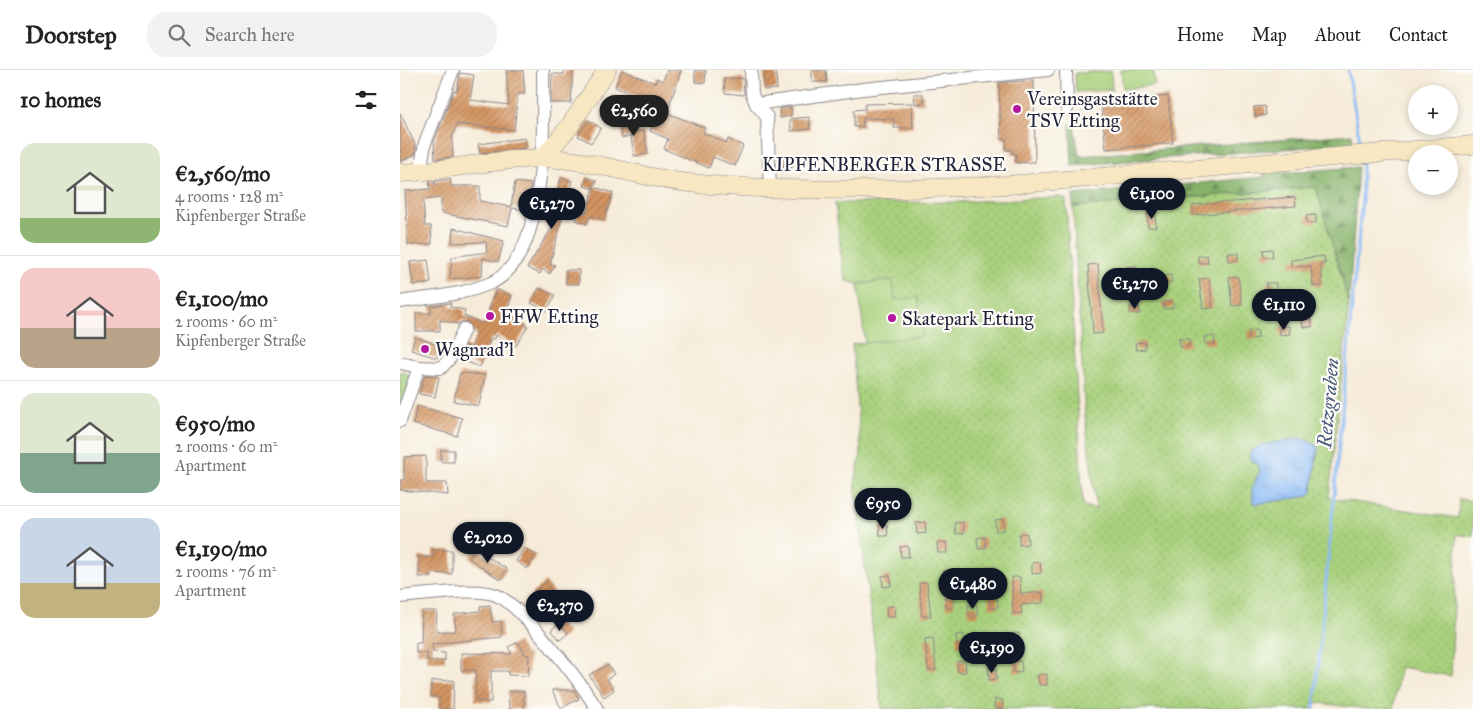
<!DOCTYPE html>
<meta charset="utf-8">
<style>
:root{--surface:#fff;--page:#f2f2f2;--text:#222;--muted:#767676;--line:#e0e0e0;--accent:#111827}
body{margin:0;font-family:"IM FELL Great Primer",serif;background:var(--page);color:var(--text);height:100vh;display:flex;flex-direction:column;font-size:19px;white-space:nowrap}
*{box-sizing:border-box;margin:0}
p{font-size:16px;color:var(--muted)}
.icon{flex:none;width:28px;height:28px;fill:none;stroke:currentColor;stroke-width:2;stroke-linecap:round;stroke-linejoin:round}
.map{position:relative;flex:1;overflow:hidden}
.side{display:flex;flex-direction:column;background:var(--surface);width:400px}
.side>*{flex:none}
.tools{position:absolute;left:1008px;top:15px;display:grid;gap:10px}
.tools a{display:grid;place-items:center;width:50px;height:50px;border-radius:50%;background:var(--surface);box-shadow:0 2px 8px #0003;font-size:25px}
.price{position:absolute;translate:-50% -42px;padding:0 11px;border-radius:18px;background:var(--accent);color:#fff;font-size:16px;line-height:32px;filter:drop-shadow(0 1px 2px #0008)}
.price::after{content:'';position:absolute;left:50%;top:30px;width:15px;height:11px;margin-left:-8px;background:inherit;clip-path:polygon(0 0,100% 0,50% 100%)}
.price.on{background:#222;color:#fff}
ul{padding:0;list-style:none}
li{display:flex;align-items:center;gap:15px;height:125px;padding:0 20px}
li+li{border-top:1px solid var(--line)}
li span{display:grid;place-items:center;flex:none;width:140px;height:100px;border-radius:15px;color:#555}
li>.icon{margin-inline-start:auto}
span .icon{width:60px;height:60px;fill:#fffc;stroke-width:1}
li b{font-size:21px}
h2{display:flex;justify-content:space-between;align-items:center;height:60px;padding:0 20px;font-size:21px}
header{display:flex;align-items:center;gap:30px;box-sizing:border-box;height:70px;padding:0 25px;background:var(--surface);border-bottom:1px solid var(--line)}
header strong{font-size:24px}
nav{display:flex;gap:28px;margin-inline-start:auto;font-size:18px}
.search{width:350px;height:45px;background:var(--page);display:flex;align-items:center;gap:12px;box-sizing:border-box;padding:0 18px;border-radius:20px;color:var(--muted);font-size:19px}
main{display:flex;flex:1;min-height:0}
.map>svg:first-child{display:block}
.green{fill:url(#green-dots);stroke:#65795b;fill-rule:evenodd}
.forest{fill:url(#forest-firs);stroke:#546a53}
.pitch{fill:#a8d07b;stroke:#65795b}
.water{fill:url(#water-ripples);stroke:#556e98}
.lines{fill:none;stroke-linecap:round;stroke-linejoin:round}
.stream{stroke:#88b9f5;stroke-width:3}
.building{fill:url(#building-hatch)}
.street-casing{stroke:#8c868a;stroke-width:14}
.secondary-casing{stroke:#8c868a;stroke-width:19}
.street{stroke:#fff;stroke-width:12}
.secondary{stroke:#f7e8c3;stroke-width:18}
.poi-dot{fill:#b5179e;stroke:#fdfcf7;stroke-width:2}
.labels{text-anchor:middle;stroke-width:4.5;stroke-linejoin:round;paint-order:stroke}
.poi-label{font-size:19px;fill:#22223b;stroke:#fdfcf7;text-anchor:start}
.street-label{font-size:19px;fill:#22223b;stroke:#fdfcf7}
.water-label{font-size:20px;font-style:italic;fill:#46577c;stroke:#fdfcf7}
</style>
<header>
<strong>Doorstep</strong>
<div class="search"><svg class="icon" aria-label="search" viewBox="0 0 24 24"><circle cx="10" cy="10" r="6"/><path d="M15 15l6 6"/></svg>Search here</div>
<nav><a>Home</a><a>Map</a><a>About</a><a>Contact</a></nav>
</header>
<main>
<section class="side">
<h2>10 homes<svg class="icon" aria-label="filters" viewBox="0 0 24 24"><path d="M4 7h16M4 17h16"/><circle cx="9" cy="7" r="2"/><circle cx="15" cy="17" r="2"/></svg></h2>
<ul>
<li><span style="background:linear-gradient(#dfe7d0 75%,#8fb573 0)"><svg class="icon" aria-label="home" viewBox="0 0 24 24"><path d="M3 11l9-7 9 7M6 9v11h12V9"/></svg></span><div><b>€2,560/mo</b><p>4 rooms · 128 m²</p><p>Kipfenberger Straße</p></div></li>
<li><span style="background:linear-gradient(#f6c9c9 60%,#b9a48a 0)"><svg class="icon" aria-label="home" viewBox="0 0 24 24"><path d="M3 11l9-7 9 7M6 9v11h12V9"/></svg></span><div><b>€1,100/mo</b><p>2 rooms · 60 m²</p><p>Kipfenberger Straße</p></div></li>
<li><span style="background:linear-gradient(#dfe7d0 60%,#7fa58c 0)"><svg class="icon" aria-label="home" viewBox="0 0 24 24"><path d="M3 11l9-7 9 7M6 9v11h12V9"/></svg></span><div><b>€950/mo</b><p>2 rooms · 60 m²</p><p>Apartment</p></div></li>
<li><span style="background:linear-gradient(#c9d6e8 65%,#c2b280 0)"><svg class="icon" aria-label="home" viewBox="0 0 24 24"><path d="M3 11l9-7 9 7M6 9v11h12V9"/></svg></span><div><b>€1,190/mo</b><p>2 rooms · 76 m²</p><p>Apartment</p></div></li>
</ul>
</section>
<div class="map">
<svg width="1073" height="639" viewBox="0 0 1073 639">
<defs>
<pattern id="green-dots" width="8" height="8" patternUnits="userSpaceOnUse" patternTransform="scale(1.25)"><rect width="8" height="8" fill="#a8d07b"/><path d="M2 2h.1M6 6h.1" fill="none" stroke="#90b26b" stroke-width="1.8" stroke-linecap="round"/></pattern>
<pattern id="forest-firs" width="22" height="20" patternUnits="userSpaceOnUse" patternTransform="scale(1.25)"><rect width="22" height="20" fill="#86b26b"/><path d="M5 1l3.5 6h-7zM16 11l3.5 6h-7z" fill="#6d9059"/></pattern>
<pattern id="water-ripples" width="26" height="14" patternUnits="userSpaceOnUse" patternTransform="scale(1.25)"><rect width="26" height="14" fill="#88b9f5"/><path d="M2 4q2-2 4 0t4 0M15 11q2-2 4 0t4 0" fill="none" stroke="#6f96c8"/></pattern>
<pattern id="building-hatch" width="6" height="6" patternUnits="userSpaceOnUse" patternTransform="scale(1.25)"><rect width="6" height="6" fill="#d49560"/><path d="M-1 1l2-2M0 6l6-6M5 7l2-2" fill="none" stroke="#ac7950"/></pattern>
</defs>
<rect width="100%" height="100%" fill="#fdfcf7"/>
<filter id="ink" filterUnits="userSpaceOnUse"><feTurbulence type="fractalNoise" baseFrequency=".02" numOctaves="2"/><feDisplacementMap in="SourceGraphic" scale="10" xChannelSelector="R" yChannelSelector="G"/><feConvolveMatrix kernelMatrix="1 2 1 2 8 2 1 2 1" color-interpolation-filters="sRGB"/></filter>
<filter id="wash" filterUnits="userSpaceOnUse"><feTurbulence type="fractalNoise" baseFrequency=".0096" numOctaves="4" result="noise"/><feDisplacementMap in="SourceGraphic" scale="20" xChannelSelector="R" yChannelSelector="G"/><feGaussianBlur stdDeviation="1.12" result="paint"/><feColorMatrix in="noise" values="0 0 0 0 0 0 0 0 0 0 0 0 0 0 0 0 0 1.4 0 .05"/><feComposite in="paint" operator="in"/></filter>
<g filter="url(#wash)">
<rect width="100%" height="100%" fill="#f6ebd8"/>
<g class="green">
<path d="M916 117 949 233 929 428 1058 448 1059 429 1073 431V467L1057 464 1051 606 1000 597 993 639H967L912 632 911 639H482L455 413 461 383 452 274 465 273 495 230 492 210 458 214 446 211 443 200 435 133 560 132 660 127 666 129 683 436 696 439 685 346 673 137ZM899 368 918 377 912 421 855 416V410L861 401 857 393 851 391 856 378Z"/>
<polygon points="0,302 5,302 11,309 0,344"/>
</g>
<g class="forest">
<path d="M670 54H674L679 86 952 64 953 73C859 82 766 87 672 96Z"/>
<polygon points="958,97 949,233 916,117 673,137 673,125 863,107 864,104"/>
</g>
<g class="pitch">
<polygon points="721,0 753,0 755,15 723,19"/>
<polygon points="711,1 712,20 676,22 675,3"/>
<polygon points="493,210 495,230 518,227 523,266 465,273 458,214"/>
</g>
<polygon class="water" points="900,368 911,372 918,377 912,421 909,426 856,434 853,432 852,419 860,401 857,393 850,389 850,382 861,375"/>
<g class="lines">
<g class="stream">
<polyline points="948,0 961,78"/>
<polyline points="914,639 962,130 962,89"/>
</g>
</g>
<g id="blocks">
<g class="building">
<polygon points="106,0 123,0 125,24 118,24 114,60 57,54 52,68 53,87 35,89 34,72 54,20 57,21 60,3 74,5 70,30 109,35"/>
<polygon points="164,0 173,0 171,33 151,33 152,4 164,4"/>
<polygon points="222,0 255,13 257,8 263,11 267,0 281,0 267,43 305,58 303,63 327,73 328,69 343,76 335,96 313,87 309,98 264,79 268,69 250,61 260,36 215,17"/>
<polygon points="295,0 306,0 305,13 295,12"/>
<polygon points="364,0 376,0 377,19 364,20"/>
<polygon points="412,0 426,0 427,12 412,12"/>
<polygon points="343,8 344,25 325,23 324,9"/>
<polygon points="634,10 635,92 616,93 616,84 612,84 612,80 606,80 606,69 601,69 599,13"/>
<polygon points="514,24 523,24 524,33 515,34"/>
<polygon points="768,26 773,73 706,79 701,32"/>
<polygon points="512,33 513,58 494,58 494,49 463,48 463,57 454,57 454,40 465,39 465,34"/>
<polygon points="865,36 866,45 855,47 854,37"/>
<polygon points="391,37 391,46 380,48 379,39"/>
<polygon points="0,43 16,76 15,84 0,92"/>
<polygon points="409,47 410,59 391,61 390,49"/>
<polygon points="233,49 234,62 244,61 248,84 234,86 231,66 222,68 219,51"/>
<polygon points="188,50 201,58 191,73 178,66"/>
<polygon points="125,68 126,78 80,83 78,74"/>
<polygon points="392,88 393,97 383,99 382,90"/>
<polygon points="187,107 197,111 193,119 184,116"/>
<polygon points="161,108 172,111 150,194 155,195 150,204 142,199 140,204 127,198 156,151 145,148 149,136 153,137"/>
<polygon points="50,109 51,116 80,116 80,131 111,137 115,112 131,114 126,140 112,138 108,156 41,143 41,128 23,130 25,156 31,156 32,174 8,175 5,121 30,119 29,111 33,111 36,116 35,111"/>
<polygon points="194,117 213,123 204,150 190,146 187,154 176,150 180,140 186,143"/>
<polygon points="895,127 896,136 793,145 793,135"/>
<polygon points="755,143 756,157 748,157 747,144"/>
<polygon points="916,145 916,153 907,153 906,146"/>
<polygon points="53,158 104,171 98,192 83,188 82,206 50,209 52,187 87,182 86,172 52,173"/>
<polygon points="872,179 873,187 864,187 863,180"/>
<polygon points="828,183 838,183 838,190 829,191"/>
<polygon points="807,185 808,193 798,193 798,186"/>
<polygon points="924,186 925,194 921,194 922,216 913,216 911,196 891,197 891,190"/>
<polygon points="28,190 31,213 13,215 10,192"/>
<polygon points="698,194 703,263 693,264 688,195"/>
<polygon points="736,196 738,221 728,222 726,197"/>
<rect x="166" y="200" width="13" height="14"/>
<polygon points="771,205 772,212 762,213 762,206"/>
<polygon points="838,206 842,235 832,236 829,207"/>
<polygon points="809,208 813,238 803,239 799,209"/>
<polygon points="866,213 876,213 876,220 867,221"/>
<polygon points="139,218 155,225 147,241 131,233"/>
<polygon points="96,219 112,226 106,243 128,256 116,276 96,265 95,269 91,268 80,297 59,289 65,276 71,278 77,263 72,261 68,252 63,251 58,254 40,250 40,261 16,261 16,243 31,243 31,236 51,233 50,237 65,240 64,246 84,254"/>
<polygon points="773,231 773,238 764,239 763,232"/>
<polygon points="739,236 740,244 730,244 730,237"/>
<polygon points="912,249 912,257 903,257 902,250"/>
<polygon points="889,256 890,264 880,265 879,257"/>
<polygon points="858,260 858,268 849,269 848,261"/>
<polygon points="814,266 815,274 805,274 804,267"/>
<polygon points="15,267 41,276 37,288 11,280"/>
<polygon points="779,269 789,269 789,276 780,277"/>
<polygon points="745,272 745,279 736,280 735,273"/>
<polygon points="60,303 85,305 79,336 54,331"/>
<polygon points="25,305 39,307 35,327 19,324"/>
<polygon points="17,336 62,348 57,366 13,354"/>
<rect x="41" y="380" width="13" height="12"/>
<polygon points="26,386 26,413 47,413 48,425 0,420 0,410 4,410 4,387"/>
<polygon points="603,449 604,460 596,461 595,450"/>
<polygon points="525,452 526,463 517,464 516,453"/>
<polygon points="563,452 564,463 556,464 555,453"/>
<polygon points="479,455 487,455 488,466 480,466"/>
<polygon points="627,463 628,474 619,475 619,464"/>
<polygon points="585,467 586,478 578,479 577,468"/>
<polygon points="546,472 547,483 538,483 537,473"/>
<polygon points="508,476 509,487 501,487 500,477"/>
<polygon points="124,478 136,485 127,499 116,491"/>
<polygon points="75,479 107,499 100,510 69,488"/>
<polygon points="33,480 52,480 52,504 32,503 32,507 19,507 19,487 33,487"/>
<polygon points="640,492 641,503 632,504 632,493"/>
<polygon points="587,497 596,497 597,507 588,508"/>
<polygon points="551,500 552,511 543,512 543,501"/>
<polygon points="490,505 491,516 483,517 482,506"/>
<polygon points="612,507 620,507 621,524 642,522 643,533 621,535 622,543 613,544"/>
<polygon points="574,508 575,519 567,519 566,509"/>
<polygon points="145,512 161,532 147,543 131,524"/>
<polygon points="527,512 531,546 522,546 519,513"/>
<polygon points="553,526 554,537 546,538 545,527"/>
<polygon points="597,526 598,537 590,538 589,527"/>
<polygon points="90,535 92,552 101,551 102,567 32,574 33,582 45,583 45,591 27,591 27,583 16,583 16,573 21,573 22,541 37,541 36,562 56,561 54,544 80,541 80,536"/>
<polygon points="568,535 577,535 578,546 569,546"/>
<polygon points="494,536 495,547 487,547 486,537"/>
<polygon points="159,553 168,563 160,570 151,560"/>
<polygon points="619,563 619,574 611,574 610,564"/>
<polygon points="564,564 565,575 557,576 556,565"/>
<polygon points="533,568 536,600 528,600 525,569"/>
<polygon points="593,571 593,582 585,582 584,572"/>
<polygon points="118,572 125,584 129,585 128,606 108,605 108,601 91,601 91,632 75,631 76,600 61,600 61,583 112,584 108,577"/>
<polygon points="557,591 565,591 566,602 558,602"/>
<polygon points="621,591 622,602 614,603 613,592"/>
<polygon points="208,595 214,604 207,609 214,620 204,627 189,605"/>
<polygon points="588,599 596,599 597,609 589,610"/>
<polygon points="647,604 647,615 639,615 638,605"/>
<polygon points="54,610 53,639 39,639 39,627 31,627 31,611"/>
<polygon points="152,620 174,620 179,629 161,638"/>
<polygon points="108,621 124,621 124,639 109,639"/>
<polygon points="595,629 603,630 602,639 594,638"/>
</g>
</g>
</g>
<g filter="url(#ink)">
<use href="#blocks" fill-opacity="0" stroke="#8c868a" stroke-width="1"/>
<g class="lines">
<g class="street-casing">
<g id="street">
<polyline points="351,0 352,24 356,34 367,47 370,117"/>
<polyline points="666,0 667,39"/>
<polyline points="356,34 463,19 648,0"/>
<polyline points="20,102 25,73 53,0"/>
<path d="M0 232C30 227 66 225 93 212 149 183 143 53 143 0"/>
<polyline points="0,293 19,297 0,351"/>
<polyline points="19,297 41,298 51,287 64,259"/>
<path d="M0 527C24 525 75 517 96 525 122 535 181 613 197 639"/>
</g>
</g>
<g class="secondary-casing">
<g id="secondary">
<polyline points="143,88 169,57 207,0"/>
<path d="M0 103C47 101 97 88 143 88 192 89 240 108 289 113 394 123 502 120 608 115L1073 75"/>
</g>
</g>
<use href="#street" class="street"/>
<use href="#secondary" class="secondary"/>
</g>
</g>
<g class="poi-dot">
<circle cx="617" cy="39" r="5"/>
<circle cx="90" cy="246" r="5"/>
<circle cx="492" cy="248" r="5"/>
<circle cx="25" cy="279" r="5"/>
</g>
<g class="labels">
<g class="poi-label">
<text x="627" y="35">Vereinsgaststätte<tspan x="627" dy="22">TSV Etting</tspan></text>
<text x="100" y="253">FFW Etting</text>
<text x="502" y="255">Skatepark Etting</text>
<text x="35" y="286">Wagnrad'l</text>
</g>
<g class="street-label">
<text x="484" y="101">KIPFENBERGER STRASSE</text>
</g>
<g class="water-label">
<text transform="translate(928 333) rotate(-85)" y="7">Retzgraben</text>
</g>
</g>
</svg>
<div class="tools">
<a>+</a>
<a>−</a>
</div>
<b class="price on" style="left:234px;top:67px">€2,560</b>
<b class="price" style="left:752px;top:150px">€1,100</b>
<b class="price" style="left:152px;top:160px">€1,270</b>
<b class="price" style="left:735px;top:240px">€1,270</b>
<b class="price" style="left:884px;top:261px">€1,110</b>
<b class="price" style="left:483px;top:460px">€950</b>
<b class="price" style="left:88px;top:494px">€2,020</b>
<b class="price" style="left:573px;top:540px">€1,480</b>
<b class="price" style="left:160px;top:562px">€2,370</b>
<b class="price" style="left:592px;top:604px">€1,190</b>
</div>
</main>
